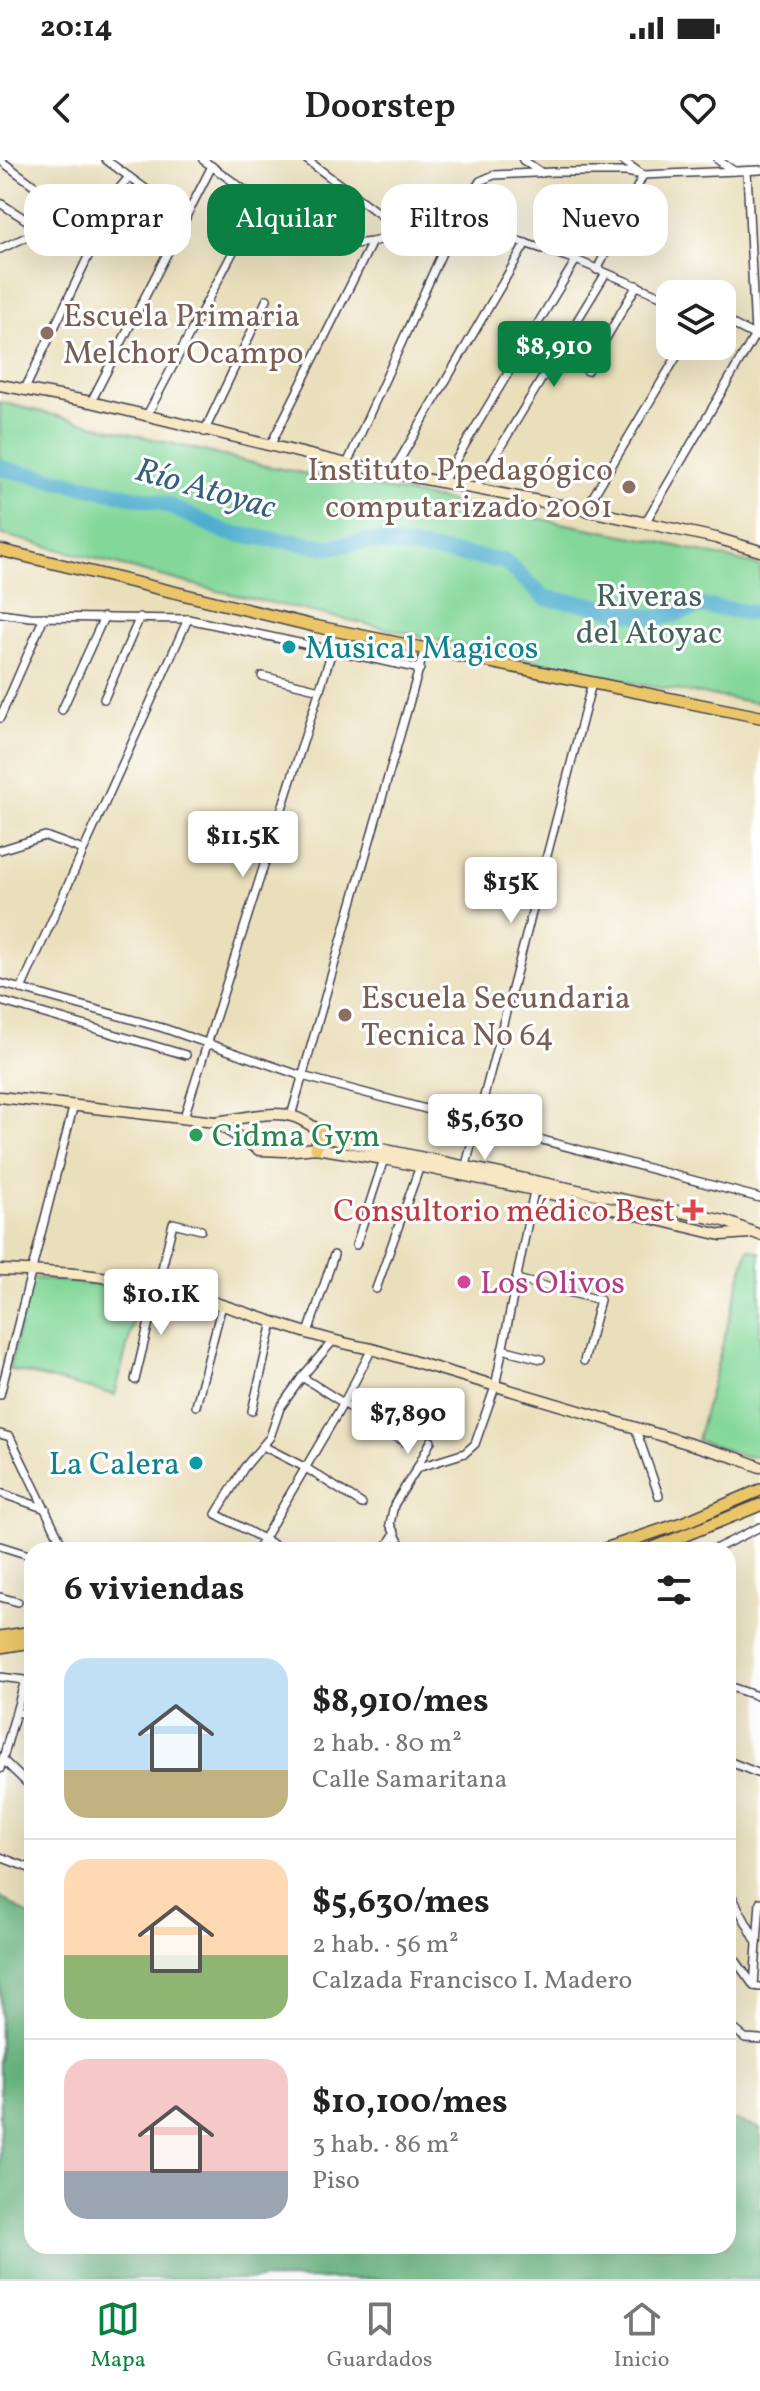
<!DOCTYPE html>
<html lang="es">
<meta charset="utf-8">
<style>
:root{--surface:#fff;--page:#f6f6f6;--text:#222;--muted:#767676;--line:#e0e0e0;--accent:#0b8043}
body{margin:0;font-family:Vollkorn,serif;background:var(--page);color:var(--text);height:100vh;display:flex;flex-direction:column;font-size:30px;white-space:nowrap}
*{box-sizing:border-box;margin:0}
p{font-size:26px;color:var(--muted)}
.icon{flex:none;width:44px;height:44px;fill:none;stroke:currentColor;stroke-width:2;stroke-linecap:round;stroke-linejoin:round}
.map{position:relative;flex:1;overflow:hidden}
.sheet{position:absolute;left:24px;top:1382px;width:712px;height:712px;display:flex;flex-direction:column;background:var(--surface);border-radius:24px;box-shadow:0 8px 32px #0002}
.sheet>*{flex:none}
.guide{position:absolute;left:24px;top:24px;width:712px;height:72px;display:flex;gap:16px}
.tools{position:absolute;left:656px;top:120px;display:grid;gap:16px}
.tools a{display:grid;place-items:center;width:80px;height:80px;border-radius:16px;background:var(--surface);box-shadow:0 8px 32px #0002;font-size:40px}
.price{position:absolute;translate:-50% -68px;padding:0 18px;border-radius:8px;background:#fff;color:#222;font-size:26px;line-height:52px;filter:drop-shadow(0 2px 4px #0008)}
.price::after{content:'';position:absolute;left:50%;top:48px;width:24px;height:18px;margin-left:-12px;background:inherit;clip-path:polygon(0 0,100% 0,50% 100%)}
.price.on{background:var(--accent);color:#fff}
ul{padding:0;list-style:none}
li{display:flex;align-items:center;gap:24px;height:200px;padding:0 40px}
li+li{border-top:2px solid var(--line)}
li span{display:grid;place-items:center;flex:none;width:224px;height:160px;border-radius:24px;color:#555}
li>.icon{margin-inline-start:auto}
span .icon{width:96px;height:96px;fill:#fffc;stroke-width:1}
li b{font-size:34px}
h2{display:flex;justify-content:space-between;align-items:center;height:96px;padding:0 40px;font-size:34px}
.tag{padding:0 28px;border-radius:24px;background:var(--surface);box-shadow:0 8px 32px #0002;font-size:28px;line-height:72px}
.tag.on{background:var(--accent);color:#fff}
.status{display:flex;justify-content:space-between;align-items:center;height:56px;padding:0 40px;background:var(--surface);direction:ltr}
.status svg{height:22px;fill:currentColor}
header{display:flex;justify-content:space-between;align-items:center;height:104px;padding:0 40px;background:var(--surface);font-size:36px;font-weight:600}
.dock{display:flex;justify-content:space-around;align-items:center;height:112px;border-top:2px solid var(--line);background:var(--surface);font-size:22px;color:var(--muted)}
.dock a{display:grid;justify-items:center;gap:4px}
.dock .on{color:var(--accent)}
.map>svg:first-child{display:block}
.green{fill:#83d799;stroke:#527c6a;stroke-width:2}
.forest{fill:#6ab881;stroke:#466d5e;stroke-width:2}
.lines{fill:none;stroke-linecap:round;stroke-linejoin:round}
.river{stroke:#50aecf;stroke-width:16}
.street-casing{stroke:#403e4e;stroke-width:10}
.secondary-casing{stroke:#403e4e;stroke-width:13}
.primary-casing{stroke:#403e4e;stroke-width:14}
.street{stroke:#fff;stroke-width:7}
.secondary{stroke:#f7e8c3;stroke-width:10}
.primary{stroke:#ebc669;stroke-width:11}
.education-dot{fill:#8d6e63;stroke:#fff;stroke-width:3}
.culture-dot{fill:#0f9aa8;stroke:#fff;stroke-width:3}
.leisure-dot{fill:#2e9e5b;stroke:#fff;stroke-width:3}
.health-dot{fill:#e0444e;stroke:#fff;stroke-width:3}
.hotel-dot{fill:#d1479c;stroke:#fff;stroke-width:3}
.labels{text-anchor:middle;stroke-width:6;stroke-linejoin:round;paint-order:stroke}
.education-label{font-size:32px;fill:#785e54;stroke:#fff;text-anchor:start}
.park-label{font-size:32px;fill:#44615c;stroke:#fff}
.culture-label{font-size:32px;fill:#0d838f;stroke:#fff;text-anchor:start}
.leisure-label{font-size:32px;fill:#27864d;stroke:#fff;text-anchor:start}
.health-label{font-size:32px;fill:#be3a42;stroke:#fff;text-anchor:end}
.hotel-label{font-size:32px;fill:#b23c85;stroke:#fff;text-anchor:start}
.water-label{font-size:34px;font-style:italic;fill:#37617e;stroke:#fff}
</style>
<div class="status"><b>20:14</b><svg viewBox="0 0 49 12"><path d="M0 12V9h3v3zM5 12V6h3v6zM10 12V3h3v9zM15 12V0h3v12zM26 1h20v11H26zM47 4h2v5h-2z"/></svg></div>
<header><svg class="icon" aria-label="back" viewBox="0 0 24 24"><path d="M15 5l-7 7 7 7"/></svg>Doorstep<svg class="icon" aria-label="heart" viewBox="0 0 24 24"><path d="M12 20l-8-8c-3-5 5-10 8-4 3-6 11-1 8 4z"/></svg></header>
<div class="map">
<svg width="760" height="2119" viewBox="0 0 760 2119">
<rect width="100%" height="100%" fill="#fff"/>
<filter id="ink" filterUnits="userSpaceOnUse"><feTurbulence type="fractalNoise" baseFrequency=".0125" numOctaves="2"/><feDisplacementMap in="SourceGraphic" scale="16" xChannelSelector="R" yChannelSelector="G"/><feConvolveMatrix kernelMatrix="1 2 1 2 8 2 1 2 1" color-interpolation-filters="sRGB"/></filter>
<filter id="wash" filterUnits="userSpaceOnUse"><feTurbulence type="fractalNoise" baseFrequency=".006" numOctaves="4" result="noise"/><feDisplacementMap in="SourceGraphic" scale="32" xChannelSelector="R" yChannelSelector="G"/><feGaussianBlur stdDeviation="1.8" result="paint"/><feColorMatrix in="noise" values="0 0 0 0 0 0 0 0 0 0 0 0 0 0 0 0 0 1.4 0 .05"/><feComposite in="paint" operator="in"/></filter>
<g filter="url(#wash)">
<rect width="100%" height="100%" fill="#eadfbb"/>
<g class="green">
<polygon points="0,242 261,305 655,381 760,406 760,543 642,525 222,432 0,374"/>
<polygon points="748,1089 760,1092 760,1297 745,1296 697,1280"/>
<polygon points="31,1118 141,1130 115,1235 9,1209"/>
</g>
<polygon class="forest" points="0,1737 32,1757 32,2086 728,2086 728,1959 760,1968 760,2119 0,2119"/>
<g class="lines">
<polyline class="river" points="0,308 163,343 228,373 329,387 370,381 504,401 545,438 587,444 658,459 701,446 760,454"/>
</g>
</g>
<g filter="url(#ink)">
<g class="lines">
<g class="street-casing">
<g id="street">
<polyline points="0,0 83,62"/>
<polyline points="106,0 186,58"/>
<polyline points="203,0 314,80 335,86 372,82 402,74 488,71 576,100 670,140"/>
<polyline points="307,0 406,74"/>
<polyline points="523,0 542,13"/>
<polyline points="718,0 734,11"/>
<polyline points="0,43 42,70 106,59 163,42"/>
<polyline points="0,89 42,70"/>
<polyline points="597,110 643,15 622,0"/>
<polyline points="722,159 760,178"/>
<polyline points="587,211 637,125"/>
<polyline points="24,231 106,59 112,37 129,17"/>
<polyline points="91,242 212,6"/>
<polyline points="146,257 261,39"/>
<polyline points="204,272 267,139"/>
<polyline points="270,286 372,82"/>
<polyline points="347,304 459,55 480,21 494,15 553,12 626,12 643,15 760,10"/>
<polyline points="392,313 526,83"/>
<polyline points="442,323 576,100"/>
<polyline points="475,329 606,113"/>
<polyline points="585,350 683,186"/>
<polyline points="645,363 755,175 747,11"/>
<polyline points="0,453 30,457 188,459 420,509"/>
<polyline points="262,516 320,530"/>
<polyline points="104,539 140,457"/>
<polyline points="62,550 104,457"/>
<polyline points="0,558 44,457"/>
<polyline points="0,690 45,676 83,690"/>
<polyline points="0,823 163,868 302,916 760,1038"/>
<polyline points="21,829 188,459"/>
<polyline points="0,841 186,895"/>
<polyline points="291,956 425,488"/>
<polyline points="184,957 332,491"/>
<polyline points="465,1009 592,523"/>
<polyline points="356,1085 384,999"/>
<polyline points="516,1119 600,1140 584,1201"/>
<polyline points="376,1129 420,1006"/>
<polyline points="308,1173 334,1095"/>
<polyline points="502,1189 541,1199"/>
<polyline points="302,1217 405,1282"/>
<polyline points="135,1220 173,1063 201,1070"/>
<polyline points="0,1235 74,944"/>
<polyline points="196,1246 222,1145"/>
<polyline points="252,1251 273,1162"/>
<polyline points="635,1267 659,1336"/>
<polyline points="0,1274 10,1277 60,1380 61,1390"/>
<polyline points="263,1286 306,1308 362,1344"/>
<polyline points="417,1308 431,1281"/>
<polyline points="0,1333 46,1349"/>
<polyline points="0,1386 32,1396"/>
<polyline points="257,1390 343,1244 372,1189"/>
<polyline points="284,1390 216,1354 244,1308 270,1277 280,1248 302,1217 332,1182"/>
<polyline points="384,1390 395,1373"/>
<polyline points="403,1390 390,1364 394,1345 417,1308 465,1293 475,1284 495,1227 535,1026"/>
<polyline points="713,1390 760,1367"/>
<polyline points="0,1437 18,1442"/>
<polyline points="0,1517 25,1520 0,1609"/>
<polyline points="728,1526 760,1537"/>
<polyline points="17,1552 32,1557"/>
<polyline points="3,1600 32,1628"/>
<polyline points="728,1601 760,1614"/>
<polyline points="0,1697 32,1709"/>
<polyline points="728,1729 757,1783"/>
<polyline points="760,1742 754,1826 760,1827"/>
<polyline points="728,1790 754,1826"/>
<polyline points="728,1864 745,1878 760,1879"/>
</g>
</g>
<g class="secondary-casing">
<g id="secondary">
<polyline points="0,225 91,242 347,304 585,350 716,378 760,391"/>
<path d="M0 937 215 962C236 960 271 950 291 956 304 959 318 970 329 978L725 1061 760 1075"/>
<polyline points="215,962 259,990 285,991 316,988 384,999 534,1030 721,1075 749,1073"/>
<path d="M0 1110C57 1112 116 1115 171 1130 239 1147 303 1177 372 1189L737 1298 760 1307"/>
</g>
</g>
<g class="primary-casing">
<g id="primary">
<polyline points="0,390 314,466 760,557"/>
<polyline points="316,988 320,972"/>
<polyline points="602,1390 685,1362 760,1330"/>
<polyline points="648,1390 760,1345"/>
<polyline points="0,1477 32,1472"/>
<polyline points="0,1487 32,1482"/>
</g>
</g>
<use href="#street" class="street"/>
<use href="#secondary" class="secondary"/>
<use href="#primary" class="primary"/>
</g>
</g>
<g class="education-dot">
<circle cx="47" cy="173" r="8"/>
<circle cx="629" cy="327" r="8"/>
<circle cx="345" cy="855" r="8"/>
</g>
<g class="culture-dot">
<circle cx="289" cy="487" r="8"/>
<circle cx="196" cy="1303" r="8"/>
</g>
<circle class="leisure-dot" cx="196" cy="975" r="8"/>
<path class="health-dot" d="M689 1038h8v8h8v8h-8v8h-8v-8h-8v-8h8z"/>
<circle class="hotel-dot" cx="464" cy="1122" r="8"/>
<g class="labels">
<g class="education-label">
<text x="63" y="166">Escuela Primaria<tspan x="63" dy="37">Melchor Ocampo</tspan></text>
<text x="613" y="320" text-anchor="end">Instituto Ppedagógico<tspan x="613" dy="37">computarizado 2001</tspan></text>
<text x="361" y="848">Escuela Secundaria<tspan x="361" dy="37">Tecnica No 64</tspan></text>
</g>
<g class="park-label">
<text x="649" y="446">Riveras<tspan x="649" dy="37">del Atoyac</tspan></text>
</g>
<g class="culture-label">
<text x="305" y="498">Musical Magicos</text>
<text x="180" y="1314" text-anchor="end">La Calera</text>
</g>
<g class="leisure-label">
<text x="212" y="986">Cidma Gym</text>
</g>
<g class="health-label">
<text x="675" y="1061">Consultorio médico Best</text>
</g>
<g class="hotel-label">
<text x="480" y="1133">Los Olivos</text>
</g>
<g class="water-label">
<text transform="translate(206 327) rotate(16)" y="12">Río Atoyac</text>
</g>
</g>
</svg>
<div class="tools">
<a><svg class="icon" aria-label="layers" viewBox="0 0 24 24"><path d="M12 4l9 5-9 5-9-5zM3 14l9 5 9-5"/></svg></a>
</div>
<b class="price on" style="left:554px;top:229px">$8,910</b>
<b class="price" style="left:243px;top:719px">$11.5K</b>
<b class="price" style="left:511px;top:765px">$15K</b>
<b class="price" style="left:485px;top:1002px">$5,630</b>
<b class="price" style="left:161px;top:1177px">$10.1K</b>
<b class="price" style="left:408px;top:1296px">$7,890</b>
<div class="guide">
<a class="tag">Comprar</a>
<a class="tag on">Alquilar</a>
<a class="tag">Filtros</a>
<a class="tag">Nuevo</a>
</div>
<section class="sheet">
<h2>6 viviendas<svg class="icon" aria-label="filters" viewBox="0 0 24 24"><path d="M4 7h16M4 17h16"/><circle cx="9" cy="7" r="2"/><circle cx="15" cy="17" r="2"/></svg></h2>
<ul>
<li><span style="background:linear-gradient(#bfe0f5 70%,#c2b280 0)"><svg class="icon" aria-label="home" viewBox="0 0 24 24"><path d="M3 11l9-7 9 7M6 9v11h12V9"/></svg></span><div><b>$8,910/mes</b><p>2 hab. · 80 m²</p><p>Calle Samaritana</p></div></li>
<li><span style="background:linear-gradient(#ffd9b3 60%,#8fb573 0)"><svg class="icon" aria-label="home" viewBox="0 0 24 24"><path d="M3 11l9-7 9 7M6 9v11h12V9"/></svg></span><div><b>$5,630/mes</b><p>2 hab. · 56 m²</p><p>Calzada Francisco I. Madero</p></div></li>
<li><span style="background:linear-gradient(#f6c9c9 70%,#9aa5b1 0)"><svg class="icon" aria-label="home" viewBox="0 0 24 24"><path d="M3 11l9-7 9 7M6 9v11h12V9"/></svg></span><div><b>$10,100/mes</b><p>3 hab. · 86 m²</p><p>Piso</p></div></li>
</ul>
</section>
</div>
<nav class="dock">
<a class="on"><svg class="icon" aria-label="map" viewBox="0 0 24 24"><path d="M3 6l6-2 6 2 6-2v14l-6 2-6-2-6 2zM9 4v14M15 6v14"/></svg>Mapa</a>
<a><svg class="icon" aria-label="saved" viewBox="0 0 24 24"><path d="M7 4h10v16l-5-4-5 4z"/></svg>Guardados</a>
<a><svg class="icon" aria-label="home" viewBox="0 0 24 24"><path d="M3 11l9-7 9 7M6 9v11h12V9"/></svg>Inicio</a>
</nav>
